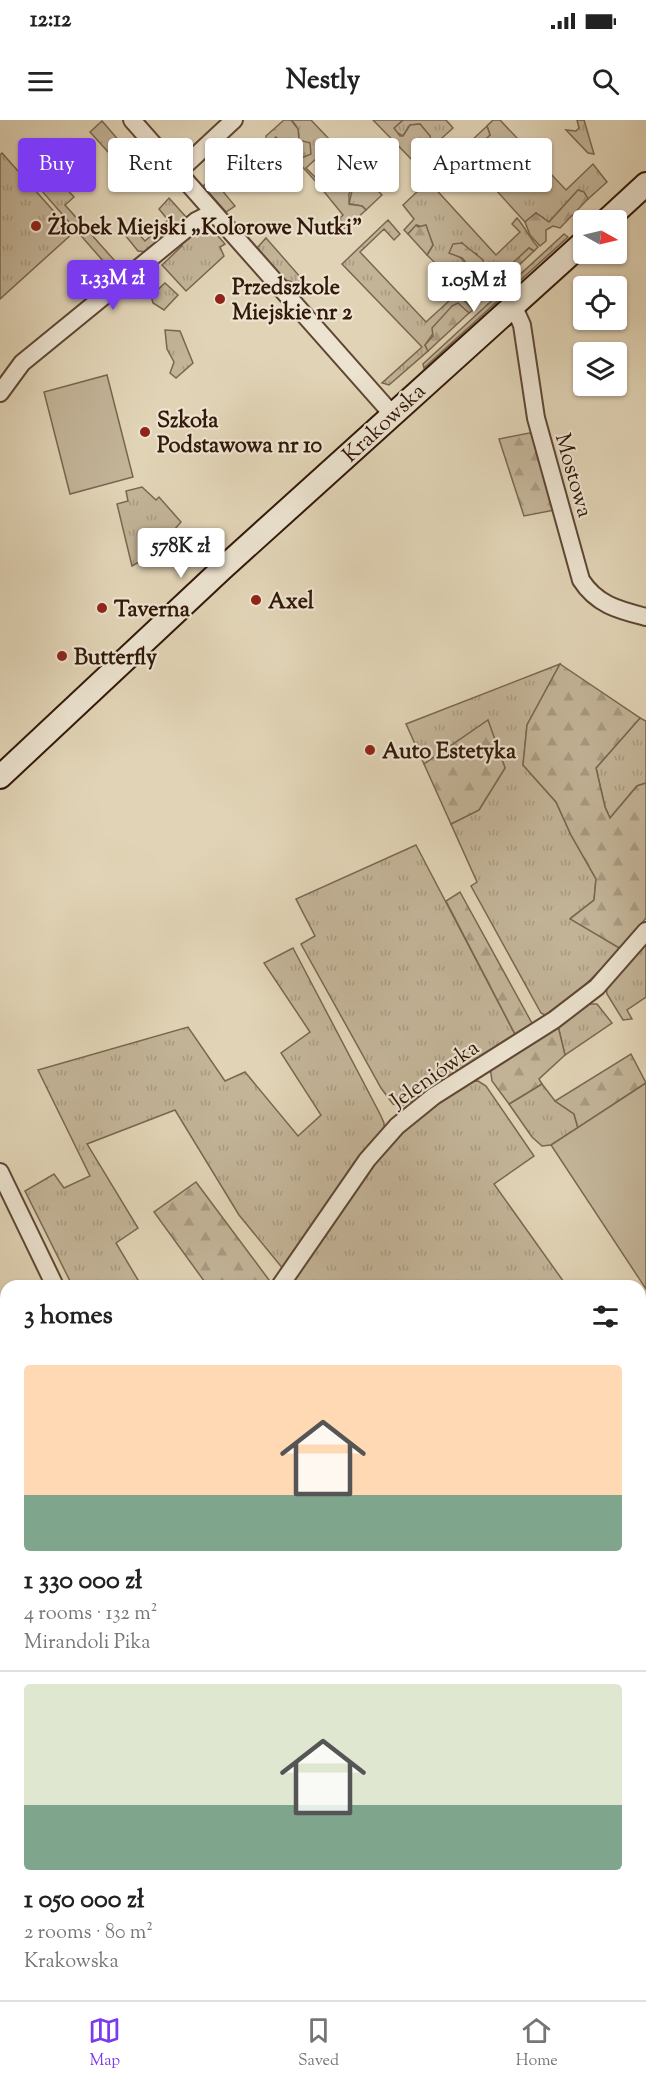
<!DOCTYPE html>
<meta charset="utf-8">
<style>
:root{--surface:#fff;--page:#f2f2f2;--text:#222;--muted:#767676;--line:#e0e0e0;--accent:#7c3aed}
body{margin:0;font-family:"Sorts Mill Goudy",serif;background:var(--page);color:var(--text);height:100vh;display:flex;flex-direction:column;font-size:22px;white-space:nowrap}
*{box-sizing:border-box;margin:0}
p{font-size:20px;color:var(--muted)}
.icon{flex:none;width:33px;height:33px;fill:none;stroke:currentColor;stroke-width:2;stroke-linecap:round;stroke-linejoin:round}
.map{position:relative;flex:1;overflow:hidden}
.drawer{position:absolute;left:0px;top:1160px;width:646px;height:722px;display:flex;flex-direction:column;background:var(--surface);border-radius:18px 18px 0 0;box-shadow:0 2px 4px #0004}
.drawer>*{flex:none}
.top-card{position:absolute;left:18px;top:18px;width:610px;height:54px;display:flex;gap:12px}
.needle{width:39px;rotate:98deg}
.fabs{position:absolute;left:573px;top:90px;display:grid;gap:12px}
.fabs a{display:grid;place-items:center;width:54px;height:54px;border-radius:6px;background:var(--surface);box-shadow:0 2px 4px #0004;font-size:30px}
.price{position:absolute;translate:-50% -51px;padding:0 14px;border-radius:6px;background:#fff;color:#222;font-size:20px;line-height:39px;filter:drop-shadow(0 2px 3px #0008)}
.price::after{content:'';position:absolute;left:50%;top:36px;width:18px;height:14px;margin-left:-9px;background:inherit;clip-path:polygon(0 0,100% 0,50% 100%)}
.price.selected{background:var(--accent);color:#fff}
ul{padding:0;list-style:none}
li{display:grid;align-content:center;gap:12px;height:318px;padding:0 24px}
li+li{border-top:2px solid var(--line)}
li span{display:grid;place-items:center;height:186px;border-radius:6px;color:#555}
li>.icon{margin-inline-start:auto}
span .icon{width:108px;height:108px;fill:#fffc;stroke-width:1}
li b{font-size:26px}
h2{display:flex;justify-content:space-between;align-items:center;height:72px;padding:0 24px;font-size:26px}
.chip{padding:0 21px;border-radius:6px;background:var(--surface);box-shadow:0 2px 4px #0004;font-size:21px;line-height:54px}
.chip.selected{background:var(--accent);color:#fff}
.status{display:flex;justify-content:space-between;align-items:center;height:42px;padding:0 30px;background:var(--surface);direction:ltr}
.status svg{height:16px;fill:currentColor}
header{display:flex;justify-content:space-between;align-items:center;height:78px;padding:0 24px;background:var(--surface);font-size:27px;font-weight:700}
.menu{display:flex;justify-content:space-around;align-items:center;height:84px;border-top:2px solid var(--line);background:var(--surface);font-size:16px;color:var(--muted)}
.menu a{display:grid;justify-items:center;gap:3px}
.menu .selected{color:var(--accent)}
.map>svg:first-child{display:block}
.grass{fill:url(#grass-tufts);stroke:#7a6650;stroke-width:1.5}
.forest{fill:url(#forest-firs);stroke:#7a6650;stroke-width:1.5}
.garden{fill:#c3b498;stroke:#7a6650;stroke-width:1.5}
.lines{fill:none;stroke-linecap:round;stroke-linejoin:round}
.river{stroke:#a6947b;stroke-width:28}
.street-casing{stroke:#5e4734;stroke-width:20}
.secondary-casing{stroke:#321808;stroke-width:26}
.street{stroke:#ece3d0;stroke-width:16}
.secondary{stroke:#ece3d0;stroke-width:22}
.poi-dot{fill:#8f2418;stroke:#ece3d0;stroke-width:2}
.labels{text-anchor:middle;stroke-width:4.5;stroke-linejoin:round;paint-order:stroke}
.poi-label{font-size:22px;font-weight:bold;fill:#321808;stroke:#ece3d0;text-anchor:start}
.street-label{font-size:22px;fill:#321808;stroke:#ece3d0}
</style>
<div class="status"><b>12:12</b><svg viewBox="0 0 49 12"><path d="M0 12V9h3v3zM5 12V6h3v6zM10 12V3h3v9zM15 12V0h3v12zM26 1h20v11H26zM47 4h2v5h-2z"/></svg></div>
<header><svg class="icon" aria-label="menu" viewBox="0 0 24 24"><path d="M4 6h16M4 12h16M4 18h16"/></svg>Nestly<svg class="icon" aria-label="search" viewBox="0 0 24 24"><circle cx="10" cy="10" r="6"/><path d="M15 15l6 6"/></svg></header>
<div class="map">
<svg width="646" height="1880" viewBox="0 0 646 1880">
<defs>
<pattern id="grass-tufts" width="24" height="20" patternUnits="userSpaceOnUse" patternTransform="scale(1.5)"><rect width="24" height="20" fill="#c3b498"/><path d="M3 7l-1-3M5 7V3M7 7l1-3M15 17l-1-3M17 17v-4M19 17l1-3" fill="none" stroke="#a89a82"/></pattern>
<pattern id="forest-firs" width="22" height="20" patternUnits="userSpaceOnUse" patternTransform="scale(1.5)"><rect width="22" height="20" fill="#c3b498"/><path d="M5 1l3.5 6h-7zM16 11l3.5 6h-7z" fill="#a89a82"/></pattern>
</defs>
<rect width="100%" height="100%" fill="#e1d4b6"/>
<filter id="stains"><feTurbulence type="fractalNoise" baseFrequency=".00333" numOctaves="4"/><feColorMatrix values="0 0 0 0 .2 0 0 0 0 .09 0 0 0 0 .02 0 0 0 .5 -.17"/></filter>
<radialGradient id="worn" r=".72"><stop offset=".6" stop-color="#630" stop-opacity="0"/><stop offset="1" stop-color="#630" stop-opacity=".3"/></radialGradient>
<g class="grass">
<path d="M291 0H311L382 75 366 90 362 86 349 84 353 66 333 54 324 58 322 56 330 48 319 36 306 48 319 61 317 63 290 33C300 24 303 10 291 0Z"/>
<polygon points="403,0 446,0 453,8 432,27 430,16 420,4 410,5 403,16 396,12 394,8"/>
<path d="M493 0H500L566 70 593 44 607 62 588 79 584 72 578 70 549 102 536 93 525 102 495 69C505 56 507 46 507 29L491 24 485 19 490 15 487 6Z"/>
<polygon points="577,0 584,0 594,34 588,33 566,10 576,11 579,8"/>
<polygon points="102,1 121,23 109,33 90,12"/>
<polygon points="126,27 144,48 132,59 114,39"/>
<polygon points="2,33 73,113 0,179 0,35"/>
<path d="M456 35 468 47 463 51 455 42 431 64 496 135 520 112 512 104 517 98C526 108 529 118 538 127L534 131 529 128 506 150 483 160 477 156V134L468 130 462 123 457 135 464 141 459 146 467 155 458 166 427 135 433 125 427 110 417 105 408 114 404 110 414 99 403 85Z"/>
<polygon points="212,58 235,86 226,92 203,66"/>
<polygon points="61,63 74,77 65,85 123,150 99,170 87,158 104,142 41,70 44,65 55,66"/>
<polygon points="169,78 186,97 147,132 138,131 125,115 134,109 145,121 168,100 159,89"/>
<polygon points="388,100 400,114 394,120 384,109 360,132 426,202 450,180 440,169 445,166 447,162 473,190 469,193 458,184 452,186 425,225 428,231 389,265 382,263 422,227 342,144"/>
<polygon points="195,106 211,108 225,124 220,127 224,136 186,171 162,145 182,126 182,118"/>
<polygon points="564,114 568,117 424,248 423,244"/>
<polygon points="266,118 302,159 301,161 297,163 285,160 257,128"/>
<polygon points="165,163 178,175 164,190 153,183 151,176"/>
<polygon points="165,210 180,211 193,243 176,258 170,253 174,242 167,229"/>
<polygon points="142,367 156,380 159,377 181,402 167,418 170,424 132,446 117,384 128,381 126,371"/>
<polygon points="560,544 527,605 523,645 556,682 571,715 596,759 594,780 571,798 621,829 587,863 547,896 541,893 471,766 477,762 451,704 479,690 505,648 488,601 424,644 406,604"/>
<polygon points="640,598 646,601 646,663 637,666 610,698 605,687 596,648"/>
<polygon points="416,725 518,920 402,986 393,984 381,968 301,824 315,816 296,779"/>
<polygon points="646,821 646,877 627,890 632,899 623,900 607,874 606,866"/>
<polygon points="293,828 380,994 384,1003 384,1010 284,1150 239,1095 175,990 87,1024 138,1108 116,1123 141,1165 72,1165 25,1071 54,1054 64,1068 90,1056 38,950 188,907 225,961 245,952 298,1016 321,995 281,933 310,912 264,843"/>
<polygon points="586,884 597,884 612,903 565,935 558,906"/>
<polygon points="478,961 486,966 534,1036 494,1064 566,1165 287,1166 327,1114 369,1045 416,997 467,962"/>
<polygon points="542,964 555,981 574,994 578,1008 551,1025 542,1026 532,1017 509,984"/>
<polygon points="640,1276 646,1285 646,1378 641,1369"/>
<polygon points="646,1411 646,1772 640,1771 640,1416"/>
<polygon points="6,1604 6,1788 0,1787 0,1607"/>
<polygon points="471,1875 596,1875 596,1880 463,1880"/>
</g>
<g class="forest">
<polygon points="284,0 291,0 298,9 299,20 310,23 311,34 302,38 293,31 290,33 276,17 267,24 266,16"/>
<polygon points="373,0 403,0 394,8 400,16 403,16 410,5 420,4 430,16 432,27 430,29 424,23 420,26 426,33 415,43"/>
<polygon points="487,6 490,15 486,19 488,23 507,29 505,56 495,69 468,40 475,34 478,37 481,33 469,23"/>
<polygon points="39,39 61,63 55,66 44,65 41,70 26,53 32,50 33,43"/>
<polygon points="333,54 353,66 349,74 349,84 362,86 366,90 346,108 339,108 335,103 343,95 317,63 322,56 325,58"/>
<polygon points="578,70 584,72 588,79 560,108 553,106 546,110 546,121 540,126 530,115 525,102 536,93 549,102"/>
<polygon points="416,105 418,107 426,105 433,125 427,135 408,114"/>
<polygon points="462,123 483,140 484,149 477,156 483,160 505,150 529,128 534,131 479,183 472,181 458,166 467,155 464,151 469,146 462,138 449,133 453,124"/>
<polygon points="458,183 469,193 428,231 425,225 433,216 432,208 452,186"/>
<polygon points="534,312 555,390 524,396 499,319"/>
<polygon points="560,544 640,598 596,648 605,687 610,698 637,666 646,663 646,798 621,829 570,799 594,780 596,759 571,715 556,682 523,645 527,605"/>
<polygon points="488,600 505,648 479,690 451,704 424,644"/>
<polygon points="460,772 533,905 518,920 446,781"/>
<polygon points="558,906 565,935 539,959 542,964 509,984 492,961 490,947"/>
<polygon points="631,934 646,963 578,1008 574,994 555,981"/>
<polygon points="196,1062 272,1164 271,1165 207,1165 154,1092"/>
<polygon points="0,1787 6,1788 6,1858 0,1860"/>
</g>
<g class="garden">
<polygon points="107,255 133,357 70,374 44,272"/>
<polygon points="646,963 646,1169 551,1025"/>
<polygon points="6,1288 6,1587 0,1590 0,1291"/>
<polygon points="290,1875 407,1875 410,1880 291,1880"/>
</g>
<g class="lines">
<polyline class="river" points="0,1785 6,1785"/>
<g class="street-casing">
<g id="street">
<polyline points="132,0 392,294"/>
<polyline points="178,52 234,0"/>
<path d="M513 185 522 205 536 298 581 460C597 485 619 490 646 497"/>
<polyline points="0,273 22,243 196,101 212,93"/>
<polyline points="0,1052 55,1166"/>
<polyline points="280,1166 367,1040 397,1006 434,976 554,900 597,867 646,811"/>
<polyline points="0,1614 6,1610"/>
<polyline points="110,1880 127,1875"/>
</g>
</g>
<g class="secondary-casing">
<g id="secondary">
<polyline points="607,100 646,64"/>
<polyline points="0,657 222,449 584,122"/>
</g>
</g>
<use href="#street" class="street"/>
<use href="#secondary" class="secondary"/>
</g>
<g class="poi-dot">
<circle cx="36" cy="106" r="6"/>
<circle cx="220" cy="179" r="6"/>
<circle cx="145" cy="312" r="6"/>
<circle cx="256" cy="480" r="6"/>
<circle cx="102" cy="488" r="6"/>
<circle cx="62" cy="536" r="6"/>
<circle cx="370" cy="630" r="6"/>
</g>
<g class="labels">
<g class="poi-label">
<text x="48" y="114">Żłobek Miejski „Kolorowe Nutki”</text>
<text x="232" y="174">Przedszkole<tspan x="232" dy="25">Miejskie nr 2</tspan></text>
<text x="157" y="307">Szkoła<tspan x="157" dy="25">Podstawowa nr 10</tspan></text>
<text x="268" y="488">Axel</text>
<text x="114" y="496">Taverna</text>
<text x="74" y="544">Butterfly</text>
<text x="382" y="638">Auto Estetyka</text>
</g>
<g class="street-label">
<text transform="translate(383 302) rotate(-43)" y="8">Krakowska</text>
<text transform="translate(575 355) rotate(74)" y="8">Mostowa</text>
<text transform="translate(434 953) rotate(-35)" y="8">Jeleniówka</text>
</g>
</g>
<rect width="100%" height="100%" filter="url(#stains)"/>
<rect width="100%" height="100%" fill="url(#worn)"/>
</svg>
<div class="fabs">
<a><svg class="needle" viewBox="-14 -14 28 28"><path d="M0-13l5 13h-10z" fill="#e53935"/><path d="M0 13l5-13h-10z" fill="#767676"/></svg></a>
<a><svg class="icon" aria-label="locate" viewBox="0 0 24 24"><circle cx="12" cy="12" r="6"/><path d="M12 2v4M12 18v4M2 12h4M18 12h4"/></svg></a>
<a><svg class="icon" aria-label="layers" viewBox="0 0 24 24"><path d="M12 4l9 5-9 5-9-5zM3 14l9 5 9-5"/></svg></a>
</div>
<b class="price selected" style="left:113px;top:191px">1.33M zł</b>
<b class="price" style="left:474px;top:193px">1.05M zł</b>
<b class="price" style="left:181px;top:459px">578K zł</b>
<div class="top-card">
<a class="chip selected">Buy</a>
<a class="chip">Rent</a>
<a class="chip">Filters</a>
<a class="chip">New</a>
<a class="chip">Apartment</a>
</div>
<section class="drawer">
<h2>3 homes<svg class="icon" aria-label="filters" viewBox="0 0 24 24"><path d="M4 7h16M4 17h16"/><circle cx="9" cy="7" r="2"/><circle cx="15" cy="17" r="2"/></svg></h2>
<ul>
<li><span style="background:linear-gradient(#ffd9b3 70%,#7fa58c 0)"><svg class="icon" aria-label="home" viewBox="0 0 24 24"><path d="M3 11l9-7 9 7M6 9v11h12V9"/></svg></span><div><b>1 330 000 zł</b><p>4 rooms · 132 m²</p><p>Mirandoli Pika</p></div></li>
<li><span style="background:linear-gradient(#dfe7d0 65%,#7fa58c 0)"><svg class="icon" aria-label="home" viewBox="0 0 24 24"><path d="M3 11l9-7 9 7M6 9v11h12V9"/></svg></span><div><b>1 050 000 zł</b><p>2 rooms · 80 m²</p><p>Krakowska</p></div></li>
</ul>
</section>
</div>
<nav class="menu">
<a class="selected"><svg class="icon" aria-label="map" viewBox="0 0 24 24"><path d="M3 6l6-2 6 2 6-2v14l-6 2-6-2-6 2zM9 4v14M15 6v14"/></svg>Map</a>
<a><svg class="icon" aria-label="saved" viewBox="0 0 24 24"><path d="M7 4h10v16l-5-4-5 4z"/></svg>Saved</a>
<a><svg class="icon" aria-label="home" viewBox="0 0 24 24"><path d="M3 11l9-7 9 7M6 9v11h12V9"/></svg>Home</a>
</nav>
